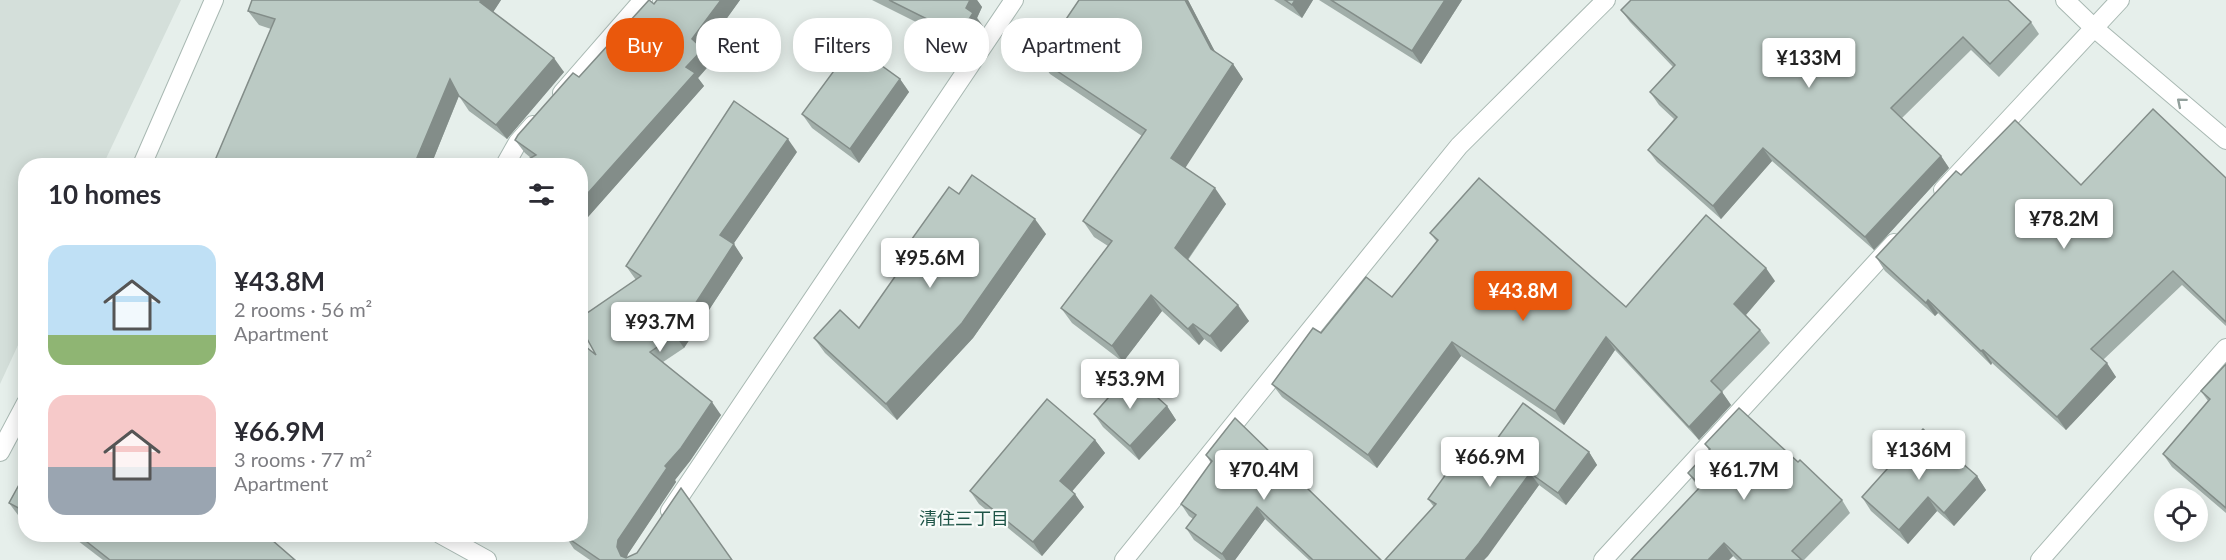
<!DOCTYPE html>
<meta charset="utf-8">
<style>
:root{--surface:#fff;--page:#f2f2f3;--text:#2b2b33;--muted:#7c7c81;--accent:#ea580c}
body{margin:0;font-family:Lato,"Noto Sans JP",sans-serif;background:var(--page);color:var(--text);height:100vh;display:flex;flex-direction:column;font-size:22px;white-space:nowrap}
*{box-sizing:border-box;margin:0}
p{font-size:20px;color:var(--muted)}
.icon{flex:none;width:33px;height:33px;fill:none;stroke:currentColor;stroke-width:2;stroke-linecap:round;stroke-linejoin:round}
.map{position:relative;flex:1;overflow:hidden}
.drawer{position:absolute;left:18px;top:158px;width:570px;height:384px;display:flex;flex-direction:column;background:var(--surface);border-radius:24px;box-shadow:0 3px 15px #0003}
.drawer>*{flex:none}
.banner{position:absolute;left:606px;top:18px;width:570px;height:54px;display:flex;gap:12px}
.tools{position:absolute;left:2154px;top:488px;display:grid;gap:12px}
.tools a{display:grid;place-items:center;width:54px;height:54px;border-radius:50%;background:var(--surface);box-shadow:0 3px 15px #0003;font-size:30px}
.price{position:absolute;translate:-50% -51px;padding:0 14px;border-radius:6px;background:#fff;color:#222;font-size:20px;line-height:39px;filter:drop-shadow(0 2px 3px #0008)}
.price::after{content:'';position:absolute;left:50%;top:36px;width:18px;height:14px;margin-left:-9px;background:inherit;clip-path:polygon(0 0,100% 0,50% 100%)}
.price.active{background:var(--accent);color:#fff}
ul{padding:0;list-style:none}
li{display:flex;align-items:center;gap:18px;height:150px;padding:0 30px}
li span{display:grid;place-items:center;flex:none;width:168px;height:120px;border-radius:18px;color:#555}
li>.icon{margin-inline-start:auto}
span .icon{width:72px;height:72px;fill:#fffc;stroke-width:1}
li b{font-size:26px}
h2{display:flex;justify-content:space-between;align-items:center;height:72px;padding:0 30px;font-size:26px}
.chip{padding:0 21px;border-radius:24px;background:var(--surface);box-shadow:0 3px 15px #0003;font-size:21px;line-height:54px}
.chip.active{background:var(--accent);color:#fff}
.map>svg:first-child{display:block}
.built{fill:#d4dfda}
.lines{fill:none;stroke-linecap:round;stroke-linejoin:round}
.street-casing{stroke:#a8b8b2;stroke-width:20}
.street{stroke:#fff;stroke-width:18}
.wall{fill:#a1aea9}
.shaded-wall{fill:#838d89}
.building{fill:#bbcac4;stroke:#838d89;stroke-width:1.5}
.oneway{stroke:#92a09c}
.labels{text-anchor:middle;stroke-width:4.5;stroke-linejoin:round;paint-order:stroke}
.neighbourhood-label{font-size:18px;fill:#1f5548;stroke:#f7fbf9}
</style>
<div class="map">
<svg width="2226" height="560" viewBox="0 0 2226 560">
<rect width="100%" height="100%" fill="#e6efeb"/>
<polygon class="built" points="0,0 181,0 103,165 26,165 25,330 0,384"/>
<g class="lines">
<g class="street-casing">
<g id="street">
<polyline points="2065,0 2093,27 2226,140"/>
<polyline points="562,93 643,0"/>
<polyline points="142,165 214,0"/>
<polyline points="505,165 518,142 533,125"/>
<polyline points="1943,190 2120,0"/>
<polyline points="0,452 26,403"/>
<polyline points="670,511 1014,0"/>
<polyline points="440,534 487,560"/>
<polyline points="1124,560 1459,146 1606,0"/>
<polyline points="1603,560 1894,243"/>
<polyline points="2040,560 2226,348"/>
</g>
</g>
<use href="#street" class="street"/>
</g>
<g class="wall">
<polygon points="252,0 501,0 493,12 564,72 507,139 469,111 459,96 431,165 213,165 271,29 259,25 248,11"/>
<polygon points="657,0 740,0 704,50 712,62 698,78 704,86 580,226 580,165 531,158 525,153 515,140"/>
<polygon points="872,0 977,0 982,7 977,18 983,26 968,48"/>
<polygon points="1079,0 1188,0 1215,52 1233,64 1243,79 1185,167 1226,204 1188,260 1249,321 1221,352 1204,339 1199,345 1162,311 1123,362 1072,323 1061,308 1108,246 1094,237 1083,221 1142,136 1050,74 1039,59"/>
<polygon points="1274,0 1313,0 1302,18"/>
<polygon points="1319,0 1462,0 1421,64"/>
<polygon points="1621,10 2031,22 2039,34 1999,77 1971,50 1902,118 1941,156 1949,168 1874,250 1772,161 1721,219 1657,162 1648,150 1674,119 1659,105 1650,92 1673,67 1630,22"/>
<polygon points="900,79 909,92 859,163 812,128 802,114"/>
<polygon points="797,152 733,244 743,258 684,348 663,362 721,415 690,461 675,480 676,482 628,554 626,558 732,560 590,560 574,549 564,534 580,534 596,355 636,280 626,266"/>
<polygon points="1961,175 2081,185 2226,178 2226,326 2182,285 2103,360 2116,377 2066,430 1992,363 1991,365 1938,313 1935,316 1885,271 1876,257"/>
<polygon points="959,194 1046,234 973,338 897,420 825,353 814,338 859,328 914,250 909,243"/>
<polygon points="1430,233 1626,307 1775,281 1746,315 1760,330 1770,343 1722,392 1731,405 1699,440 1615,350 1564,425 1461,356 1377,468 1282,397 1272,384 1321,333 1392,297 1437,242"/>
<polygon points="2226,364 2226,513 2172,467 2163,454 2208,401 2201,391"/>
<polygon points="1167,406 1176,420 1139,460 1103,427 1094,414"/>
<polygon points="1095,440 1105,453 1072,491 1084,507 1042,556 979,504 970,491"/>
<polygon points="1705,444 1798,462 1842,500 1850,513 1804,560 1737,560 1733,556 1729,560 1699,488 1688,473 1709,450"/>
<polygon points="1589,452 1597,465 1566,505 1539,485 1484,560 1385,560 1434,507 1428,499 1476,468"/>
<polygon points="1206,455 1381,560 1309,560 1265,519 1235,560 1221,560 1194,540 1186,528 1193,519 1189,516 1181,504 1211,463"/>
<polygon points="26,472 26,520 18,515 9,503"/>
<polygon points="1977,476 1986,490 1954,526 1937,511 1908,544 1871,511 1862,497"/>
<polygon points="69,534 265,534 295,560 103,560"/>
</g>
<g class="shaded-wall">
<polygon points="481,0 501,0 490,17 480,2"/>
<polygon points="721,0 740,0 704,50 712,62 698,78 704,86 580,226 580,202 686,67 692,39"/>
<polygon points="970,0 977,0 982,7 977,18 983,26 968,48 959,35 966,8"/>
<polygon points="1185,0 1188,0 1222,65 1211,49"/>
<polygon points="1295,0 1313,0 1302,18 1292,5"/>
<polygon points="1445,0 1462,0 1421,64 1412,51"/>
<polygon points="554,58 564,72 507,139 496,125"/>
<polygon points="1233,64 1243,79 1182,173 1171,158"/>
<polygon points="450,79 460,93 431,165 414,165"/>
<polygon points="900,79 909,92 859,163 850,149"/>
<polygon points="788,139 797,152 730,249 720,235"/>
<polygon points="1763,148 1772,161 1721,219 1713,206"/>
<polygon points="1941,156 1949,168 1874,250 1865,237"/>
<polygon points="1215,188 1226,204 1185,263 1175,248"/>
<polygon points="1035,219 1046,234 973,338 897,420 886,404"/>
<polygon points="734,244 743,258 684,348 675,335"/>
<polygon points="1766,268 1775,281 1744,317 1734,304"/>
<polygon points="1151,295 1162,311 1123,362 1112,346"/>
<polygon points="1928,300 1938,313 1935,316 1926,303"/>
<polygon points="1238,305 1249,321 1221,352 1210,336"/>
<polygon points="1193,324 1204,339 1199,345 1188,329"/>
<polygon points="1606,337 1615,350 1564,425 1555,411"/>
<polygon points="1452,342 1461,356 1377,468 1368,455"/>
<polygon points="1983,350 1992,363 1991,365 1981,351"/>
<polygon points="2107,363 2116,377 2066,430 2057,417"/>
<polygon points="1722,392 1731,405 1699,440 1689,427"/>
<polygon points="712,402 721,415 690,461 675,480 676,482 628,554 626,560 621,556 617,547 618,540 665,466"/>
<polygon points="1167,406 1176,420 1139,460 1130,446"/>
<polygon points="1095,440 1105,453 1069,495 1060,481"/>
<polygon points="1589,452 1597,465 1566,505 1558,493"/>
<polygon points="1530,473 1539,485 1488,556 1484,560 1465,560"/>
<polygon points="1977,476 1986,490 1954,526 1944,513"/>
<polygon points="1075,494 1084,507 1042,556 1033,542"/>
<polygon points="1928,497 1937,511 1908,544 1899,530"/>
<polygon points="1257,507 1265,519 1235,560 1226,560 1222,554"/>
<polygon points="1724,543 1733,556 1729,560 1708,560"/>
</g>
<g class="building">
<polygon points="252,0 481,0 480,2 554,58 496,125 459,96 450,79 414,165 213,165 275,19 248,11"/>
<polygon points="649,0 654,4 657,0 721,0 692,39 703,49 686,67 695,73 580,202 580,165 518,165 536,155 515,140 518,135 573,73 579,77"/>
<polygon points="889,0 970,0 966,8 973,13 959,35"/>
<polygon points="1079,0 1185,0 1211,49 1233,64 1171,158 1215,188 1175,248 1238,305 1210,336 1193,324 1188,329 1151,295 1112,346 1061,308 1112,241 1083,221 1146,130 1039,59"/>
<polygon points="1285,0 1295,0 1292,5"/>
<polygon points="1331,0 1445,0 1412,51"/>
<polygon points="1631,0 2008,0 2031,22 1990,64 1963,37 1891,108 1941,156 1865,237 1763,148 1713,206 1648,150 1677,117 1650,92 1675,65 1621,10"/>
<polygon points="853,45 900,79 850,149 802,114"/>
<polygon points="734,101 788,139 720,235 734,244 675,335 650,352 712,402 681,448 665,466 667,468 618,540 617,547 621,556 626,558 637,553 681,488 732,560 600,560 565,536 566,534 580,534 580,342 596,355 580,326 580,318 641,276 626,266"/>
<polygon points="2153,109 2226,178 2226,322 2173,271 2091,349 2107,363 2057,417 1983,350 1981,351 1928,300 1926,303 1876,257 1956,171 1961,175 2015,120 2081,185"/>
<polygon points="972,175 1035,219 962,323 886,404 814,338 840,310 859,328 915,248 909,243 949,187 959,194"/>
<polygon points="1479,178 1626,307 1706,215 1766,268 1734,304 1760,330 1711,381 1722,392 1689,427 1606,337 1555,411 1452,342 1368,455 1272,384 1313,328 1321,333 1366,277 1392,297 1438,240 1430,233"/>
<polygon points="2226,364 2226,508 2163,454 2210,399 2201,391"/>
<polygon points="1130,373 1167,406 1130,446 1094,414"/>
<polygon points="1047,399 1095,440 1060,481 1075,494 1033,542 970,491"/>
<polygon points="1523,403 1589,452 1558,493 1530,473 1479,543 1465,560 1385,560 1436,504 1428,499 1459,456 1476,468"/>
<polygon points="1739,408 1798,462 1800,460 1842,500 1792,551 1802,560 1742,560 1724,543 1708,560 1631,560 1701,486 1688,473 1710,449 1705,444"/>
<polygon points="1235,418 1381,560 1313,560 1257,507 1222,554 1186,528 1196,515 1181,504 1212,461 1206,455"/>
<polygon points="1923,429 1977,476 1944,513 1928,497 1899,530 1862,497"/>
<polygon points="26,472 26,512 9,503"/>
<polygon points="77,534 265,534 295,560 110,560"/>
</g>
<defs><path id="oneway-chevron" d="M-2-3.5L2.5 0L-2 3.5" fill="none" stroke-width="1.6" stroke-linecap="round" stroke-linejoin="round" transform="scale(1.5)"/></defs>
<use class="oneway" href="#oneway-chevron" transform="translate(2181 102) rotate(-140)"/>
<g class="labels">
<g class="neighbourhood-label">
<text x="964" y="525">清住三丁目</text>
</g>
</g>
</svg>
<div class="tools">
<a><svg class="icon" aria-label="locate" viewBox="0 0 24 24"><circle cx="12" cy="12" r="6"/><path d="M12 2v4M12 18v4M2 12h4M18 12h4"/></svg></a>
</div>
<b class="price" style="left:1809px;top:89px">¥133M</b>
<b class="price" style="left:2064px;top:250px">¥78.2M</b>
<b class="price" style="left:930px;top:289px">¥95.6M</b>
<b class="price active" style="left:1523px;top:322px">¥43.8M</b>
<b class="price" style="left:660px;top:353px">¥93.7M</b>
<b class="price" style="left:1130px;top:410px">¥53.9M</b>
<b class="price" style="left:1919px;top:481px">¥136M</b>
<b class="price" style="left:1490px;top:488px">¥66.9M</b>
<b class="price" style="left:1264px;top:501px">¥70.4M</b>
<b class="price" style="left:1744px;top:501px">¥61.7M</b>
<div class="banner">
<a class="chip active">Buy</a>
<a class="chip">Rent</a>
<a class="chip">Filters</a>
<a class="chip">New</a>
<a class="chip">Apartment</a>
</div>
<section class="drawer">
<h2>10 homes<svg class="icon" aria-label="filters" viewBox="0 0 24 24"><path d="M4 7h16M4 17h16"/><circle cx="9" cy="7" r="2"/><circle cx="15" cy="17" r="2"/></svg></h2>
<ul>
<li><span style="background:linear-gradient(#bfe0f5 75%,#8fb573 0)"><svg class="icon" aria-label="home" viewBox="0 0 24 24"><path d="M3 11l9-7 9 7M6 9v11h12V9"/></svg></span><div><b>¥43.8M</b><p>2 rooms · 56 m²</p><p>Apartment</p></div></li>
<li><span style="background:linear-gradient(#f6c9c9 60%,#9aa5b1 0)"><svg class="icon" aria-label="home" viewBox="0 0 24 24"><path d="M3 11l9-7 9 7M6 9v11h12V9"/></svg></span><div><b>¥66.9M</b><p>3 rooms · 77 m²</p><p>Apartment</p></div></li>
</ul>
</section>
</div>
